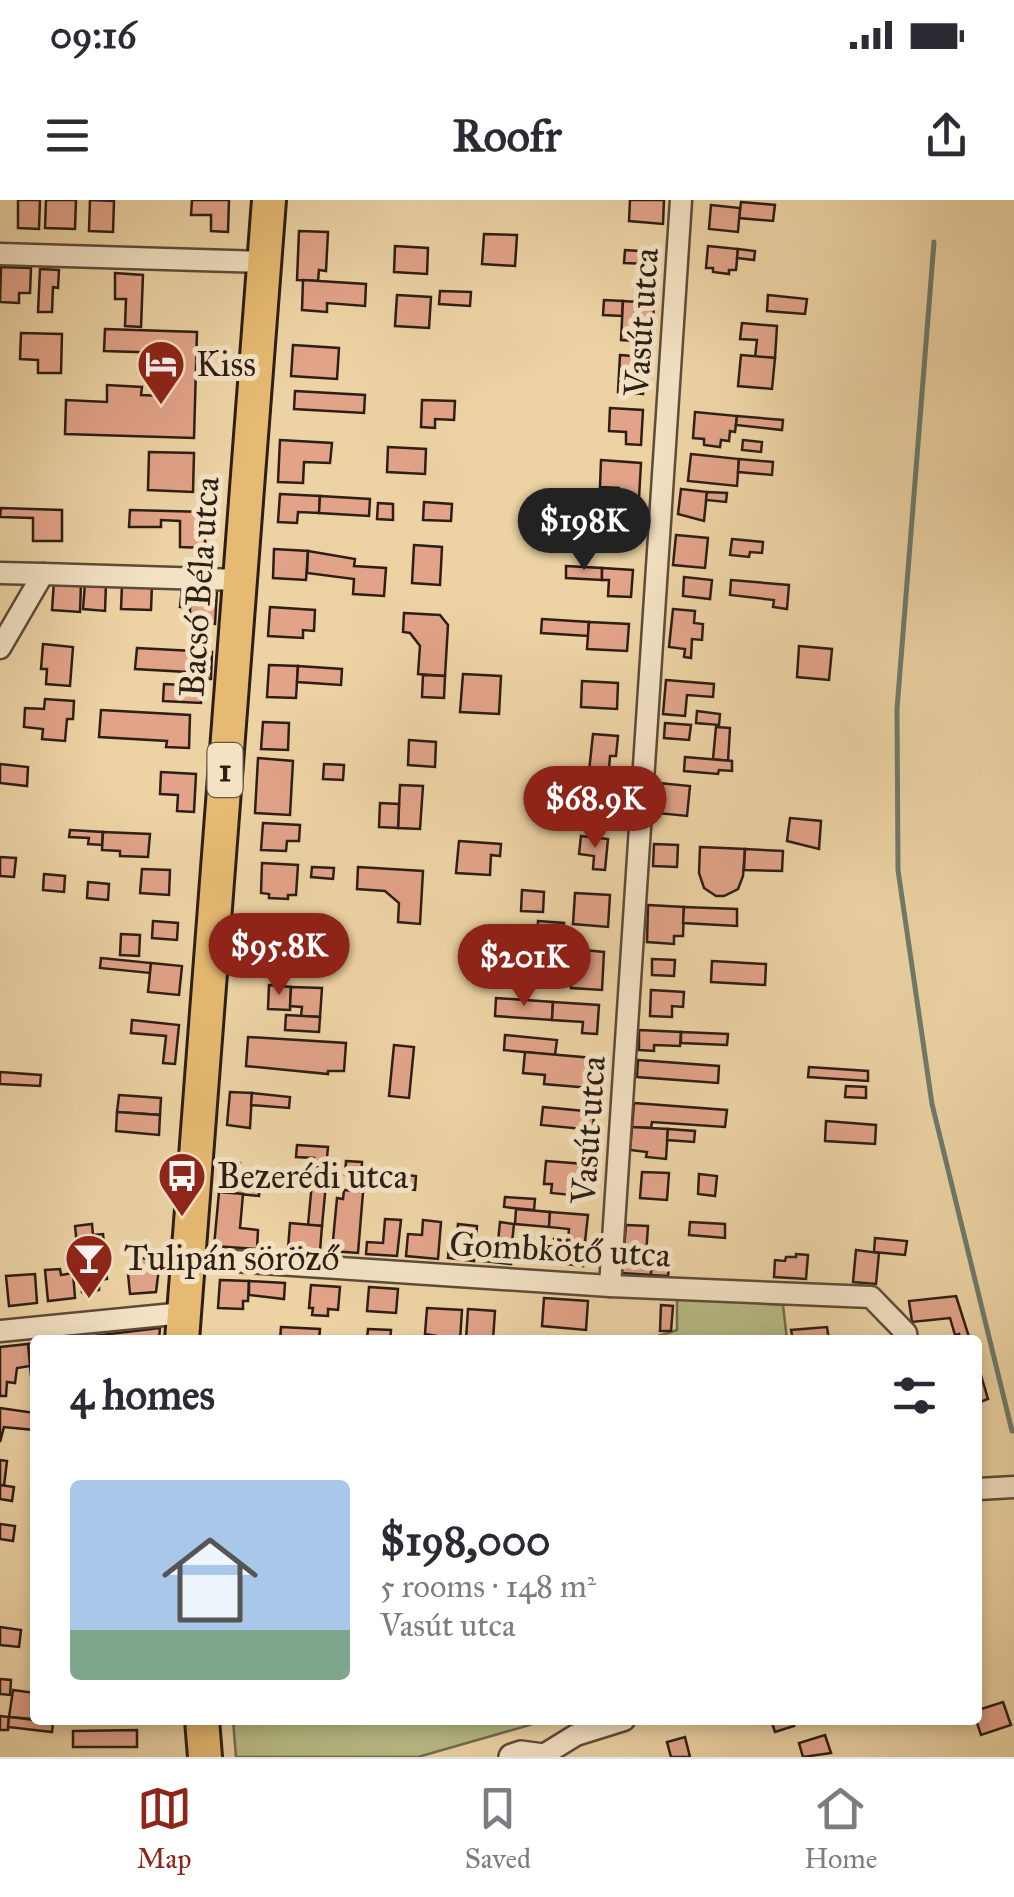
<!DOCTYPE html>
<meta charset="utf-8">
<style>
:root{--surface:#fff;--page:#f2f2f3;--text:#2b2b33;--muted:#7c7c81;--line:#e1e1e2;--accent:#8f2418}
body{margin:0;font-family:"IM FELL Great Primer",serif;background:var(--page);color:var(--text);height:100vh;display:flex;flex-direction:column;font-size:38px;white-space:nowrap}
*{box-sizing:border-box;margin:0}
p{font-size:32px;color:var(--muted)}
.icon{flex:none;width:55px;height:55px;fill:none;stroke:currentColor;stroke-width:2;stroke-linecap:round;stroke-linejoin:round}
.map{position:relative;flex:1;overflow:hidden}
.details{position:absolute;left:30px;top:1135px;width:952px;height:390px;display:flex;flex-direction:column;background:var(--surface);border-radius:10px;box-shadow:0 5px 15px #0003}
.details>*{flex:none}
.price{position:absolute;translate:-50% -85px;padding:0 22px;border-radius:35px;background:var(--accent);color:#fff;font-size:32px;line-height:65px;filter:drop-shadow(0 2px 5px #0008)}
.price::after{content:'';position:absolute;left:50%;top:60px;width:30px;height:22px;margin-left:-15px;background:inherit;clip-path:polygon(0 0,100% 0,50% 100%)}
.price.selected{background:#222;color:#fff}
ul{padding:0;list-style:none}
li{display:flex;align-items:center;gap:30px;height:250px;padding:0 40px}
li+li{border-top:2px solid var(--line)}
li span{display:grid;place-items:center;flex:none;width:280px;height:200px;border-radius:10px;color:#555}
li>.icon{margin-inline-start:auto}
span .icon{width:120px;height:120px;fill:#fffc;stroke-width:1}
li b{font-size:42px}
h2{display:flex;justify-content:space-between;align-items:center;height:120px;padding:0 40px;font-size:42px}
.status{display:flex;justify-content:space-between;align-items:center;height:70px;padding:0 50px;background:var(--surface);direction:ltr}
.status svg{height:28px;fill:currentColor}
header{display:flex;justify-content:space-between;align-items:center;height:130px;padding:0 40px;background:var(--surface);font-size:45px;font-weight:700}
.tabs{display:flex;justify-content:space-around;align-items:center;height:140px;border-top:2px solid var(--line);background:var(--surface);font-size:28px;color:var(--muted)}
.tabs a{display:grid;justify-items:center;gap:5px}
.tabs .selected{color:var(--accent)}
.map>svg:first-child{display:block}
.green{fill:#b8bc86;stroke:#726d4e;stroke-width:2.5}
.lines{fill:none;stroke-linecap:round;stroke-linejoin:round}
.stream{stroke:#6e7a6c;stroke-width:5}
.building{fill:#e2a389;stroke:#2d1e16;stroke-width:2.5}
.minor-casing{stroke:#5d4b3a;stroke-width:25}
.tertiary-casing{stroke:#5d4b3a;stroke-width:30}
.primary-casing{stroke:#2d1e16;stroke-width:38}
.minor{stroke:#f3e2c4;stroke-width:20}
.tertiary{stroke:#f3e2c4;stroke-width:25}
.primary{stroke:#e6ba72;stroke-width:32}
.labels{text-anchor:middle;stroke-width:10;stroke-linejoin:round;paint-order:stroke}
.shield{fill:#f3e2c4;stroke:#68594a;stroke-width:2.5}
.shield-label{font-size:32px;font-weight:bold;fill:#2d1e16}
.street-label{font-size:35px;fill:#2d1e16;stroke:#f3e2c4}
.poi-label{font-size:35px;fill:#2d1e16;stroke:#f3e2c4;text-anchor:start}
</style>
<div class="status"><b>09:16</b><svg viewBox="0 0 49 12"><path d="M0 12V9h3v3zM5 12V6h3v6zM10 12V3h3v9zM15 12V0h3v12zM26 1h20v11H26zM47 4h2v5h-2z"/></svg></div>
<header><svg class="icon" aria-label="menu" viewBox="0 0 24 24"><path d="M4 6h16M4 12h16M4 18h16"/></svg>Roofr<svg class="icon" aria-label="share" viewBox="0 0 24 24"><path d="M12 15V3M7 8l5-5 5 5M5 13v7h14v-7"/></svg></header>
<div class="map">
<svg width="1014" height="1557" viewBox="0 0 1014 1557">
<rect width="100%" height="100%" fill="#edd3a4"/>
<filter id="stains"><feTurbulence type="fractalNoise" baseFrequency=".002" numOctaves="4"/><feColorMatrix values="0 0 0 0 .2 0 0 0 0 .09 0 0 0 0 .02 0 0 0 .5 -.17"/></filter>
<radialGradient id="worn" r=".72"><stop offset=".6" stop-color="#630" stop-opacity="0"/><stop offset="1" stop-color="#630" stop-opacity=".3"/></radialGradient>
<g class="green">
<polygon points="677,1097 783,1105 787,1140 646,1140 677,1130"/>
<polygon points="233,1520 547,1520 418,1557 236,1557"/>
</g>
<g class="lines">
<polyline class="stream" points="934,42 897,509 898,670 932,904 1012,1231"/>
</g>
<g class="building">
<polygon points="18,0 40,0 39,29 18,28"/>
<polygon points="46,0 76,0 75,29 45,28"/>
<polygon points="90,0 114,1 113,32 89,31"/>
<polygon points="192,0 229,0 228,32 211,31 211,15 191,15"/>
<polygon points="630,0 664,0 663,24 629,21"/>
<polygon points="741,2 775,5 773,21 739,18"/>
<polygon points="711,5 740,8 738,32 709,29"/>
<polygon points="299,31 328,32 326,71 319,70 318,81 297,80"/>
<polygon points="484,34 517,35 515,66 482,64"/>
<polygon points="395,46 428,48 427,74 394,72"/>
<polygon points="708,46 738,49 736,70 729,70 729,74 713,72 713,68 706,68"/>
<polygon points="738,49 755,51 754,60 737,58"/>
<polygon points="625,50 652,52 651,64 624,63"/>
<polygon points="1,67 31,68 30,93 19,93 19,103 0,102"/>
<polygon points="40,69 59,70 58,88 53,87 52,112 38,112"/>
<polygon points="115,73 143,75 141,127 125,126 126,99 115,99"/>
<polygon points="303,80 366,84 365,106 327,103 327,112 302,110"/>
<polygon points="440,91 471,92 470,106 439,104"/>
<polygon points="397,95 431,97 429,128 395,126"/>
<polygon points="768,95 807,99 805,114 767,111"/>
<polygon points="604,100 623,101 622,116 603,115"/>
<polygon points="623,101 654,103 652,142 621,140"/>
<polygon points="742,123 777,126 775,158 755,157 757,140 740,139"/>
<polygon points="105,129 197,132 194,238 65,234 66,200 107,202 107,185 142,187 141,195 163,196 164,170 168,170 168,153 104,151"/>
<polygon points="21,133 62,134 61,173 38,173 38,160 20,159"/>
<polygon points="293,145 339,148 337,179 291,176"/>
<polygon points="620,155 645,157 643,194 618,192"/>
<polygon points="741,155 775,158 772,189 738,186"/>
<polygon points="295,191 365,195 364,213 294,209"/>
<polygon points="422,200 455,201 454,220 435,219 435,228 421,227"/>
<polygon points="610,208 643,210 641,245 626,244 626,232 609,231"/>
<polygon points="695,212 737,216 735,232 730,231 729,241 721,240 720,247 704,245 704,239 693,238"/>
<polygon points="737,216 783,220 782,230 736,225"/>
<polygon points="280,240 332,243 330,263 304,262 303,283 278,282"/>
<polygon points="743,240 762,242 761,252 742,250"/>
<polygon points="388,247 426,249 425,274 387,272"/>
<polygon points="149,252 194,253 193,292 148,290"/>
<polygon points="691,254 739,259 737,286 688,281"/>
<polygon points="739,259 773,262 772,275 738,272"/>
<polygon points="601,260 641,263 639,298 619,296 619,288 600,287"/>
<polygon points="681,289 707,292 704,321 678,314"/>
<polygon points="707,292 727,293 726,302 706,300"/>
<polygon points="561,293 576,294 575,313 560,312"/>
<polygon points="280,294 320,296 319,313 298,312 297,323 278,322"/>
<polygon points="320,296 370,299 369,316 319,313"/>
<polygon points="424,302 452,304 451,321 423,320"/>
<polygon points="378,303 393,304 393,320 377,319"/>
<polygon points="1,308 62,310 62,341 33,341 33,318 0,317"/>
<polygon points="130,310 206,312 205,348 180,347 180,321 161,320 161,327 129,327"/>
<polygon points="591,317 634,320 633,345 623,345 623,350 607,349 608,330 590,329"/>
<polygon points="676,335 708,338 705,368 673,365"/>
<polygon points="732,339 763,342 762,353 750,352 749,357 730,355"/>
<polygon points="414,345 442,347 440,385 412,383"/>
<polygon points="274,349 308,351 306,380 273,378"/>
<polygon points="308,351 355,359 354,366 386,368 384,396 353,394 354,379 307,373"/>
<polygon points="566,366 602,368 602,380 566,378"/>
<polygon points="602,368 633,370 631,397 608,396 609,380 602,380"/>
<polygon points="684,377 712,380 710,399 683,396"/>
<polygon points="731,380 789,385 787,409 773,407 774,400 730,395"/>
<polygon points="54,381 81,383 80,412 52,410"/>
<polygon points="85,383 106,384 105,411 83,409"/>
<polygon points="122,384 152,385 151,410 121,409"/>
<polygon points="182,388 217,390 215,424 190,422 190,408 180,407"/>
<polygon points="270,407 315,410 314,431 303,430 303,438 268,436"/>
<polygon points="673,409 695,411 694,423 703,424 702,440 692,439 691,458 684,457 685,449 669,447"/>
<polygon points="404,413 440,415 448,425 445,476 418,474 420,446 410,433 403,432"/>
<polygon points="542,419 589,422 588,436 541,433"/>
<polygon points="589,422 629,424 627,451 587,449"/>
<polygon points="43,444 73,447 70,486 46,484 47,469 41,469"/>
<polygon points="799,446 832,449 829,480 797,477"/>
<polygon points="137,448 212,452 211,479 186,478 187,472 135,469"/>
<polygon points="269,465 298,466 296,498 267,497"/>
<polygon points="298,466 342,469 341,485 297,482"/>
<polygon points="463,474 501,476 499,514 460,512"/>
<polygon points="423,475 445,476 444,498 422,497"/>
<polygon points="666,480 714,484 713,497 687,495 685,516 663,514"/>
<polygon points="582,481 618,483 617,509 581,507"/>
<polygon points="164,484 201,486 201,503 163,501"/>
<polygon points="45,499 74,501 73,519 67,519 65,541 42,539 43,529 24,527 25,508 44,509"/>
<polygon points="101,510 190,515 189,548 166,547 167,541 99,537"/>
<polygon points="697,511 720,514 719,525 696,523"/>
<polygon points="263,522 289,523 288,550 261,549"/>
<polygon points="665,523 691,525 689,540 664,538"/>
<polygon points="716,527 730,528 728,561 713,559"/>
<polygon points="593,534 618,536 616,556 610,556 608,582 588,581"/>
<polygon points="409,540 436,542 435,567 408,565"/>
<polygon points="685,557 732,561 732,571 719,570 718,574 684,571"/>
<polygon points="258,558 293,561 290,615 255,613"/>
<polygon points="0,564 28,567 27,586 0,583"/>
<polygon points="324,564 344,565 343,580 323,579"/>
<polygon points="161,572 196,574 194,612 177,611 178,595 160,594"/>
<polygon points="659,583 690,586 687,616 657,613"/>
<polygon points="400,585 423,586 420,629 398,628"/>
<polygon points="589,586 615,589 612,617 586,615"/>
<polygon points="380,603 399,604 398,628 379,627"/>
<polygon points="790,618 821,621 819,649 787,641"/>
<polygon points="263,623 300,625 299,641 287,641 286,651 261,650"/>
<polygon points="70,630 103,632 102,645 88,644 89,638 69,637"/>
<polygon points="103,632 150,634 148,657 120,656 120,651 102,650"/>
<polygon points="581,636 608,639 605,670 593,669 594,656 579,654"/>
<polygon points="459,641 501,644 500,656 491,655 490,675 456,673"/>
<polygon points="654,644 678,645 677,667 653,666"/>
<polygon points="700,647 745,649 743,676 738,689 724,696 716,696 704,688 699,673"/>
<polygon points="745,649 783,651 782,671 744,670"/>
<polygon points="0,657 16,658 14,677 0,676"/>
<polygon points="262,663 298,665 296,695 288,695 288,699 269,698 269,694 261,693"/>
<polygon points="312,667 334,668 333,679 311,677"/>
<polygon points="358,667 423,671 420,724 398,722 399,703 385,691 357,689"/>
<polygon points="142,669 170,670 169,695 140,693"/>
<polygon points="44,674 65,676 64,692 43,690"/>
<polygon points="88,682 109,684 108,700 87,698"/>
<polygon points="522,690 544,692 543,712 521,711"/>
<polygon points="575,693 610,695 608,727 573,724"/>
<polygon points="648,705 684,707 683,736 674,736 674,744 647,742"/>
<polygon points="684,707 737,709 737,726 683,723"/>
<polygon points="153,721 178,723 177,740 152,738"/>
<polygon points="538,721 564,723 562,761 536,759"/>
<polygon points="121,734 140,735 139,756 120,755"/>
<polygon points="261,736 294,738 292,770 260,769"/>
<polygon points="573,749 604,752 602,790 571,788"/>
<polygon points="101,758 151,763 150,773 100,768"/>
<polygon points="652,759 675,760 674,776 652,775"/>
<polygon points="712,761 766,764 765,785 711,782"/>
<polygon points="151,763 182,766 179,795 148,792"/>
<polygon points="269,785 291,787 290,810 268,809"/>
<polygon points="291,787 322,788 320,817 301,816 302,807 290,806"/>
<polygon points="651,790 684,792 683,807 672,806 672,817 650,816"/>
<polygon points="496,798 553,802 552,820 495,816"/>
<polygon points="553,802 599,805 597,834 582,833 583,822 552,820"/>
<polygon points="286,815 320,817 319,832 285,830"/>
<polygon points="132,820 179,825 175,864 163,863 166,836 131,833"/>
<polygon points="639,830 681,832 680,846 654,845 654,851 639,850"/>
<polygon points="681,832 728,834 727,845 681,843"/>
<polygon points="505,835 557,840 555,855 504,850"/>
<polygon points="248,837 346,843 344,871 328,871 328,874 246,866"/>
<polygon points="394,845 414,847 409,898 389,896"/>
<polygon points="525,852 593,858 590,888 544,884 545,875 523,873"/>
<polygon points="638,860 719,866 718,883 637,877"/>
<polygon points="809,867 868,871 868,881 808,877"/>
<polygon points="0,872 41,875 40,886 0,884"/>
<polygon points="846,886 866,887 866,898 845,897"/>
<polygon points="230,892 252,893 250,928 227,925"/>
<polygon points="252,893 290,897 289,908 251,905"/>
<polygon points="119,895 161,898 160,915 117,912"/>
<polygon points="634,903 727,910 725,927 652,922 651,928 632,927"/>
<polygon points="543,907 594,912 593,930 541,925"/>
<polygon points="117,912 160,915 159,935 116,931"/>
<polygon points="826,921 876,925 875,944 825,941"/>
<polygon points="632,927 668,929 666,959 646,957 647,952 630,950"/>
<polygon points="668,929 695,931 694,942 667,940"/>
<polygon points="297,945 328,947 326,968 313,967 314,958 296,957"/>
<polygon points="222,961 240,963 239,977 260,979 259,996 219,992"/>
<polygon points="346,961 362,962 361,977 345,975"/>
<polygon points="546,961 585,964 582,996 551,993 552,984 544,984"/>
<polygon points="313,972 327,973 322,1026 308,1025"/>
<polygon points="642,972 669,973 667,1000 640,998"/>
<polygon points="387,973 401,974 401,985 386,984"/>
<polygon points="699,974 717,976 715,996 698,994"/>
<polygon points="406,975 416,976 415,990 405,989"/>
<polygon points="344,990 363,992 358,1053 332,1051 337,998 343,999"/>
<polygon points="219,992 243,994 240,1028 258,1030 257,1049 214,1046"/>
<polygon points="505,997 535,999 534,1010 504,1007"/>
<polygon points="516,1009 550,1012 549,1027 515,1024"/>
<polygon points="550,1012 588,1015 585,1042 568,1040 569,1029 549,1027"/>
<polygon points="385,1019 401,1020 397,1056 366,1054 367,1042 383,1043"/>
<polygon points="423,1020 441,1022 438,1059 406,1056 408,1034 422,1035"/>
<polygon points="500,1022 514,1024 512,1043 498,1042"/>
<polygon points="690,1022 725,1024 725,1038 689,1035"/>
<polygon points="290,1023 322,1026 320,1051 288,1049"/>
<polygon points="92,1024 93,1035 103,1034 104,1046 95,1047 97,1066 105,1065 107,1079 99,1080 99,1090 82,1092 75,1026"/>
<polygon points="458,1024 477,1026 474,1061 448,1058 449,1046 456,1047"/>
<polygon points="626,1025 648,1026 646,1055 652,1056 651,1075 622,1073"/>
<polygon points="875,1038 907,1041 905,1055 874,1052"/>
<polygon points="554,1039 585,1042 583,1066 566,1064 566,1059 553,1058"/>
<polygon points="485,1041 512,1043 511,1064 483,1061"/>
<polygon points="856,1050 879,1053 876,1084 853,1082"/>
<polygon points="796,1054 808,1055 806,1079 774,1077 775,1060 785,1061 786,1057 796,1057"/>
<polygon points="652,1056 670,1057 668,1076 651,1075"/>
<polygon points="142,1058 160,1060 156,1092 130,1094 128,1074 140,1073"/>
<polygon points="60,1069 61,1075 73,1073 75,1098 48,1101 45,1070"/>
<polygon points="35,1074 37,1103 9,1106 6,1076"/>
<polygon points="220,1080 249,1081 248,1101 243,1101 243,1109 218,1108"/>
<polygon points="249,1081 285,1083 284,1099 249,1095"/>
<polygon points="311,1085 340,1087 338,1110 328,1109 328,1116 312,1115 313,1108 309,1108"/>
<polygon points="369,1087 398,1089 396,1113 367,1111"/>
<polygon points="956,1096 970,1140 961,1140 959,1134 955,1135 950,1118 912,1122 909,1101"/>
<polygon points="544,1098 588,1101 586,1130 542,1126"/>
<polygon points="661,1105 673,1106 671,1131 660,1131"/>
<polygon points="427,1108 462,1110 460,1140 425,1134"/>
<polygon points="468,1109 495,1111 493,1140 466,1140"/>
<polygon points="281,1127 320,1129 319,1140 280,1140"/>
<polygon points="827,1127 829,1140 793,1140 791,1130"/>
<polygon points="160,1128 159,1140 67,1140 67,1139"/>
<polygon points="368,1129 391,1130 390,1140 367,1138"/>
<polygon points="35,1143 35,1176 31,1176 28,1144"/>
<polygon points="28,1144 30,1166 17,1168 15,1183 7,1182 6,1196 0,1196 0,1147"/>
<polygon points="978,1165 988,1199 980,1202 978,1193"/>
<polygon points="0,1208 35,1213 35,1230 4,1227 0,1242"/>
<polygon points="0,1260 7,1261 4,1286 0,1285"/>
<polygon points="0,1285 14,1287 12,1301 0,1299"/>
<polygon points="0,1324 15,1326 13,1341 0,1339"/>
<polygon points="0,1427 21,1430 19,1447 0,1445"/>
<polygon points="0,1479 11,1480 10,1495 0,1494"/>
<polygon points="13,1490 35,1493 32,1519 9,1517"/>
<polygon points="1003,1502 1011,1525 981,1535 976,1520 978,1510"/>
<polygon points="0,1516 9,1517 8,1530 0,1530"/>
<polygon points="9,1517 53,1522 52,1532 8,1527"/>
<polygon points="771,1520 792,1520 794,1526 775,1532"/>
<polygon points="137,1530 137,1547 73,1547 73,1531"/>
<polygon points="825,1535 831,1553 803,1557 799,1543"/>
<polygon points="685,1537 690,1557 671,1557 667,1542"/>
</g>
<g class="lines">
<g class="minor-casing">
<g id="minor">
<polyline points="0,54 264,62"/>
<polyline points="0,373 43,374"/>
<polyline points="0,448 43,374 239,380"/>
<polyline points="188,1058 610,1086 871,1097 906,1133 907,1140"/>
<polyline points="610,1086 681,0"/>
<polyline points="0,1131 184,1113"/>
<polyline points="978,1289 1014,1287"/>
<polyline points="542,1556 576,1535 624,1520"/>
</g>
</g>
<g class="tertiary-casing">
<polyline id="tertiary" points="512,1557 521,1554 543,1557"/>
</g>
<g class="primary-casing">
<g id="primary">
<polyline points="182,1140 269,0"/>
<polyline points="202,1520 205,1557"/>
</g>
</g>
<use href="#minor" class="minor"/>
<use href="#tertiary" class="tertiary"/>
<use href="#primary" class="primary"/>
</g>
<defs>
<g id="hotel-pin" transform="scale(2.5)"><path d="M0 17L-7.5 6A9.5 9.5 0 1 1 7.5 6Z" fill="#8f2418" stroke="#f3e2c4"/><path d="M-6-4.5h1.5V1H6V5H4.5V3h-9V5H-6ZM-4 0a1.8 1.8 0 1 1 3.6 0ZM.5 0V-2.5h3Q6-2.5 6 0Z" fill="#fff"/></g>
<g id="bus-pin" transform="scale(2.5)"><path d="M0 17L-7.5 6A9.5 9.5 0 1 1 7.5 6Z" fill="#8f2418" stroke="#f3e2c4"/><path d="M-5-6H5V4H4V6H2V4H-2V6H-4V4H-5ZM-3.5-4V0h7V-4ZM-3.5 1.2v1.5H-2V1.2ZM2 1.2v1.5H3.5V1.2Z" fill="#fff"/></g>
<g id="bar-pin" transform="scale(2.5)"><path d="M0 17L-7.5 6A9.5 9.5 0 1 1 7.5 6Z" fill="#8f2418" stroke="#f3e2c4"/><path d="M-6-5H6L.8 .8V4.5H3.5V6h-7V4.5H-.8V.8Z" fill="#fff"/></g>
</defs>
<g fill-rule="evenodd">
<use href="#hotel-pin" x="161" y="164"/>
<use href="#bus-pin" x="182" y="976"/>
<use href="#bar-pin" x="89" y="1058"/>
</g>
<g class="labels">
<rect class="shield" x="207.5" y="543" width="35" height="54" rx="8"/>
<g class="shield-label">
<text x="225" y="581">1</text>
</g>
<g class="street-label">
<text transform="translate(641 122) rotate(-86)" y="12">Vasút utca</text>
<text transform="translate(199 387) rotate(-86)" y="12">Bacsó Béla utca</text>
<text transform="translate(588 930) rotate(-86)" y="12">Vasút utca</text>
<text transform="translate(560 1049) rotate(3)" y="12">Gombkötő utca</text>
</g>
<g class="poi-label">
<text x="196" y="176">Kiss</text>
<text x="217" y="988">Bezerédi utca</text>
<text x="124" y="1070">Tulipán söröző</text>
</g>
</g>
<rect width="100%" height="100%" filter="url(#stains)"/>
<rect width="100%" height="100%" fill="url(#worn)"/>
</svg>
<b class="price selected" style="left:584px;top:373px">$198K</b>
<b class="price" style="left:595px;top:651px">$68.9K</b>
<b class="price" style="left:279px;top:798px">$95.8K</b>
<b class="price" style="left:524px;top:809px">$201K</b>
<section class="details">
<h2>4 homes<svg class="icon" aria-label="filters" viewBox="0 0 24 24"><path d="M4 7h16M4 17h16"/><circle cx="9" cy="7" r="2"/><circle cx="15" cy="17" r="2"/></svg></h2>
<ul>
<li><span style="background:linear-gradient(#a9c7e8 75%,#7fa58c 0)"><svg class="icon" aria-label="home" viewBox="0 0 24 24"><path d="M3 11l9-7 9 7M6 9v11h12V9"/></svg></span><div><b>$198,000</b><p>5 rooms · 148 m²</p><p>Vasút utca</p></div></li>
</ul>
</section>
</div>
<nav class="tabs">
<a class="selected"><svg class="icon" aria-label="map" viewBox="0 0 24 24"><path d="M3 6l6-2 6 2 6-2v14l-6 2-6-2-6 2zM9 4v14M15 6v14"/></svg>Map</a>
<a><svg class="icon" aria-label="saved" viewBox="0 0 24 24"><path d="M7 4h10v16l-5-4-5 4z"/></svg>Saved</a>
<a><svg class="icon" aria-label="home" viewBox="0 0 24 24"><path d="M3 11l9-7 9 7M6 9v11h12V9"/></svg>Home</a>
</nav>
